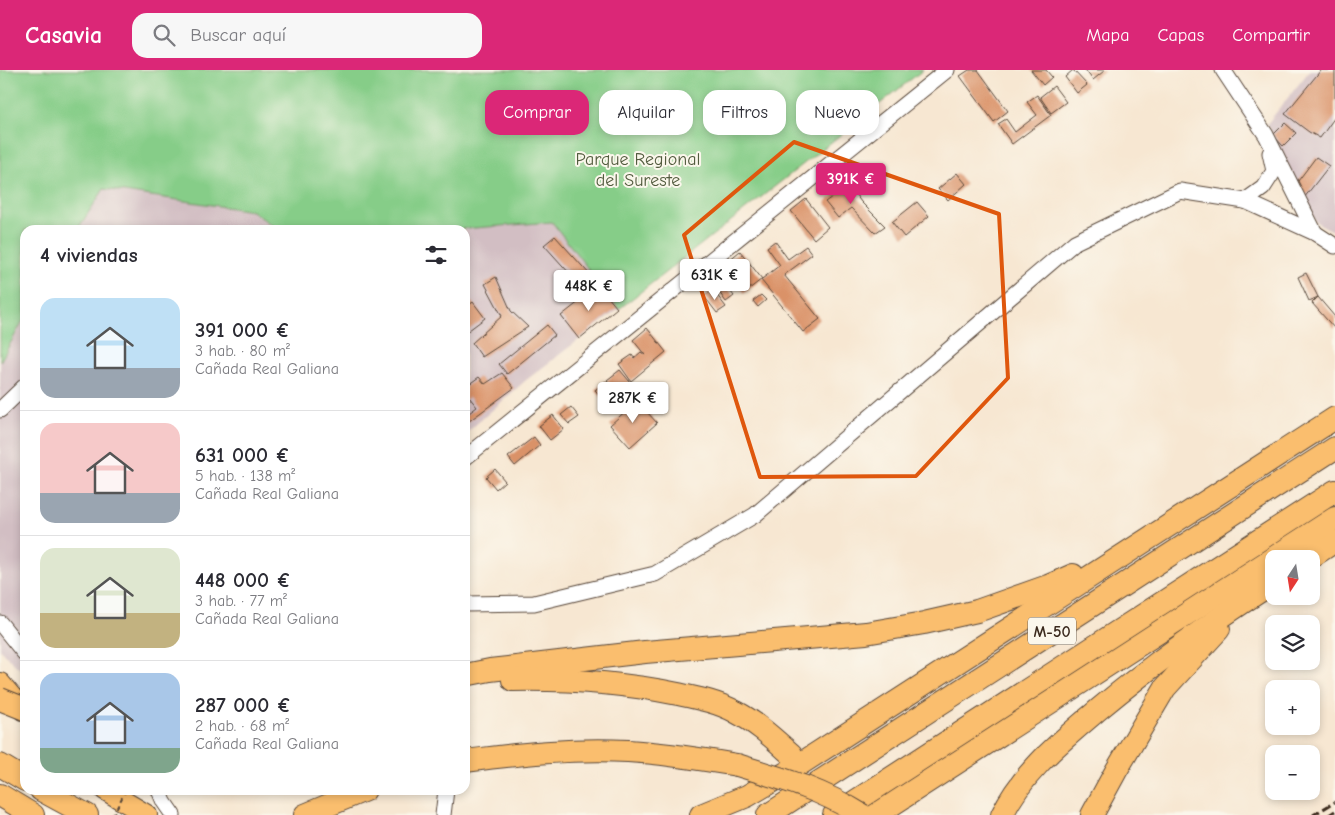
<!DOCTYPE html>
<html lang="es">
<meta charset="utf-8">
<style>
:root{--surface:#fff;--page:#f7f7f7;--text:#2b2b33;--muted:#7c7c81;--line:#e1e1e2;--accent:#db2777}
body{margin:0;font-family:"Comic Neue",sans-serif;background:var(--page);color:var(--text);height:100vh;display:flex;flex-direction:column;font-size:19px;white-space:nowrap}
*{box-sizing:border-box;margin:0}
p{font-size:16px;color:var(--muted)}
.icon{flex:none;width:28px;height:28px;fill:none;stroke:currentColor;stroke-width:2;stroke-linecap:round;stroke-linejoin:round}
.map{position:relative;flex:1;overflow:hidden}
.side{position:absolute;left:20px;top:155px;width:450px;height:570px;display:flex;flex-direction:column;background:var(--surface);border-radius:15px;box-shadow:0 2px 8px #0003}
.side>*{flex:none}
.guide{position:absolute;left:485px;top:20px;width:475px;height:45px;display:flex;gap:10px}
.needle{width:32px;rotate:192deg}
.tools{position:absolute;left:1265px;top:480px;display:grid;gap:10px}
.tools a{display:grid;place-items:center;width:55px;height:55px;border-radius:10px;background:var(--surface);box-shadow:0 2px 8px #0003;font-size:25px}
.price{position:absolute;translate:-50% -42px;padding:0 11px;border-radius:5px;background:#fff;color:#222;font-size:16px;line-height:32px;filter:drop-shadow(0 1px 2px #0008)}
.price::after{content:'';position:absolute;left:50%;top:30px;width:15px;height:11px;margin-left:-8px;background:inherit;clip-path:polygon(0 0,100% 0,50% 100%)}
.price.active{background:var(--accent);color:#fff}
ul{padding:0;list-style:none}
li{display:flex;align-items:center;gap:15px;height:125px;padding:0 20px}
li+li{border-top:1px solid var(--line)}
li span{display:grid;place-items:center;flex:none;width:140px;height:100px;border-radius:15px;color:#555}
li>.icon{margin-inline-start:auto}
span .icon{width:60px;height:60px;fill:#fffc;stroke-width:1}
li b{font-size:21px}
h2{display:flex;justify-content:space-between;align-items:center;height:60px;padding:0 20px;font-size:21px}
.pill{padding:0 18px;border-radius:15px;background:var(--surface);box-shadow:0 2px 8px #0003;font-size:18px;line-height:45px}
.pill.active{background:var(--accent);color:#fff}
header{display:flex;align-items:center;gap:30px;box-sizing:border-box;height:70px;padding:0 25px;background:var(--accent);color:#fff}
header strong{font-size:24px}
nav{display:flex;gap:28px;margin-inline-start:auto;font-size:18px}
.search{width:350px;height:45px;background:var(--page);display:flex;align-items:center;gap:12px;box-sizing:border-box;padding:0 18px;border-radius:15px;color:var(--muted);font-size:19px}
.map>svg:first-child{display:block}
.industrial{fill:#d2bec3}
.green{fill:#86cd88;stroke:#607c53}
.building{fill:#da9268}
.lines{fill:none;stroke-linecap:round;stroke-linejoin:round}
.minor-casing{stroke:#574639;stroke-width:17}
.major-casing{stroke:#574639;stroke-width:22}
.highway-casing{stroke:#574639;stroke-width:24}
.minor{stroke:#fff;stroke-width:15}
.major{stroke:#fabe6e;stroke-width:20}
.highway{stroke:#fabe6e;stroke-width:22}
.rail{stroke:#3b2a1e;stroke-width:3;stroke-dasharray:8 4;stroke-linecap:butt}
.highway-bridge-casing{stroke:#574639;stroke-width:24;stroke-linecap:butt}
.path-bridge{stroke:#574639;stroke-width:2;stroke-dasharray:4 4;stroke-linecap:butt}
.highway-bridge{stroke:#fabe6e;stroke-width:22}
.marked{fill:none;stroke:#df570d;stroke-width:4;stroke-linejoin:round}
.labels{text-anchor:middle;stroke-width:4;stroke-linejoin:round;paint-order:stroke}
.shield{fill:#fbf7ec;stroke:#75685c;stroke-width:1}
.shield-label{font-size:16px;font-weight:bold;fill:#3b2a1e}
.park-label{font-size:18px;fill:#525b3e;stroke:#fbf7ec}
</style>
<header>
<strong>Casavia</strong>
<div class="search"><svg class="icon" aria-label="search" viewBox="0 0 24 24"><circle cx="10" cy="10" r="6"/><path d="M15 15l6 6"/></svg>Buscar aquí</div>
<nav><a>Mapa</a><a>Capas</a><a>Compartir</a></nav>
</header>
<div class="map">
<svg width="1335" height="745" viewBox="0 0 1335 745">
<rect width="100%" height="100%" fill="#fbf7ec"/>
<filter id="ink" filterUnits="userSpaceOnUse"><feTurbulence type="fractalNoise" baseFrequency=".02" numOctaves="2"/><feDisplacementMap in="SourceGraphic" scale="10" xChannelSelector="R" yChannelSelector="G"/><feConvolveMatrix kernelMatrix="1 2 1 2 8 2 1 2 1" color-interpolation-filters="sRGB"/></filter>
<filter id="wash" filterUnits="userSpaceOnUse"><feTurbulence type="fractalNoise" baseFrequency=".0096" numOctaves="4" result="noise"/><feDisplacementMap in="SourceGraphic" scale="20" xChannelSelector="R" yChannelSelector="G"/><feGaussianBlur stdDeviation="1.12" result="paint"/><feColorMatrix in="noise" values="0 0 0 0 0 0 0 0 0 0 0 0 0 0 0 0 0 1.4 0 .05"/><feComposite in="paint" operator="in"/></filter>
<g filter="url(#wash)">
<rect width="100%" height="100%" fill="#f7e7d2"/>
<g class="industrial">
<polygon points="1310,0 1335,0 1335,162 1316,152 1267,54"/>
<polygon points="103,119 252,141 279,160 77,160"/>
<polygon points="552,152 619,239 525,311 465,364 465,160 448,160"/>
<polygon points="25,247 25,604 0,580 0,292"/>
</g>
<polygon class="green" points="0,0 923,0 619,239 552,152 448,160 279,160 252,141 104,119 77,160 25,160 25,247 0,292"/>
<g id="blocks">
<g class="building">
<polygon points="969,0 978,0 1008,41 994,52 960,6"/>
<polygon points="1031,0 1046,0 1052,7 1043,15"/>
<polygon points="1073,0 1087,15 1077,23 1065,7"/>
<polygon points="1085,0 1104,0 1104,1 1093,10"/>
<polygon points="1321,0 1335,0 1335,47 1320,68 1309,62 1285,44"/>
<polygon points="1054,16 1066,32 1051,43 1040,27"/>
<polygon points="1037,25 1051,45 1012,74 998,54 1006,49 1015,62 1037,45 1027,32"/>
<polygon points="1285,53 1296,63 1283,76 1273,65"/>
<polygon points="1316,87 1329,96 1304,128 1295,111 1298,111"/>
<polygon points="957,103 966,114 948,130 938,119"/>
<polygon points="841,104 861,132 885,156 875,163 851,138 838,148 825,132 839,122 832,111"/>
<polygon points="806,129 828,157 814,169 791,141"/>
<polygon points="917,132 929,146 904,167 892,152"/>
<polygon points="555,166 592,207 581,216 544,175"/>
<polygon points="775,171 788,189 806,176 812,184 784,205 820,249 803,262 761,210 762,209 744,223 722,196 740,181 762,209 780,195 767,177"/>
<polygon points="1306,203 1318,227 1309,231 1298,207"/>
<polygon points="496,207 511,241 528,257 482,287 472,273 502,246 485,214"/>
<polygon points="724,213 734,226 726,232 717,219"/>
<polygon points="599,216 617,238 579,269 561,246"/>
<polygon points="713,220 726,237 717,243 704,226"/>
<polygon points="761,225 766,230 758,237 753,231"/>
<polygon points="1318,227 1335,247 1335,259 1312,233"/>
<polygon points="465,230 469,235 473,232 485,248 465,263"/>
<polygon points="547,255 555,265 507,304 499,294"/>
<polygon points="647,258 666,282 631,311 619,294 632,285 634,288 641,282 645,285 633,270"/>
<polygon points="620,300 630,312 616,322 607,310"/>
<polygon points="502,303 514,318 465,354 465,346 477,337 469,327 465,330 465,317 479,307 485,314"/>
<polygon points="606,311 615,322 605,331 595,320"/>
<polygon points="637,331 657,353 630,377 610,355"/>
<polygon points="571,337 579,347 569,354 561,345"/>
<polygon points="553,345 564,359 550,370 539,356"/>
<polygon points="534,367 540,375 515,396 508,387"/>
<polygon points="495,399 505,411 496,419 486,407"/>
</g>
</g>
</g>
<g filter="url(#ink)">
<use href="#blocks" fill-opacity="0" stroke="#574639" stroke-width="1"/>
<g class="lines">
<g class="minor-casing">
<g id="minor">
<polyline points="1223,0 1266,65 1315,163"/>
<polyline points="1245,131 1263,118 1274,101 1270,83"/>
<polyline points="0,340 25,316"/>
<polyline points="465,388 947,0"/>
<polyline points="465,534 534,533 655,504 755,445 1075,172 1180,121 1245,131 1315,163 1335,176"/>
<polyline points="0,553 25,584"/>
<polyline points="159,720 164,732 173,745"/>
<polyline points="443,745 446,720"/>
</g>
</g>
<g class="major-casing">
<g id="major">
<polyline points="0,613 23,640"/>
<polyline points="105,720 147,745"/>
</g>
</g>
<g class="highway-casing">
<g id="highway">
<polyline points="1308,489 1335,471"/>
<polyline points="465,605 490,600 645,582 866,563 924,553 977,541 1048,516 1073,505"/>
<path d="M513 610C569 609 623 613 678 624 697 628 718 632 736 642 757 653 773 668 791 684"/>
<path d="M465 691C519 684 573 678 628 681 665 683 701 689 737 695"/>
<polyline points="0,695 25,710"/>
<polyline points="41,720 87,745"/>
<polyline points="0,725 33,745"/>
<polyline points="305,745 365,720"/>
<polyline points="701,745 747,726 791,700 1335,348"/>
<polyline points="768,745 1335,378"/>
<polyline points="834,745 1335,421"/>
<polyline points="876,745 1335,448"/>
<path d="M1002 745C1023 701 1063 670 1099 639 1154 593 1213 551 1274 512"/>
<polyline points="1092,745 1116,701 1165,618 1219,559"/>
</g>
</g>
<use href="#minor" class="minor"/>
<use href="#major" class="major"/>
<use href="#highway" class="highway"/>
<g class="rail">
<polyline points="1313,745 1335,732"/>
<polyline points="1329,745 1335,741"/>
</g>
<g class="highway-bridge-casing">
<g id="highway-bridge">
<polyline points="0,629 25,639"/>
<path d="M737 695C784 709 820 719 862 745"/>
</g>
</g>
<polyline class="path-bridge" points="113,745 126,720"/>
<use href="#highway-bridge" class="highway-bridge"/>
</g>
</g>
<path class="marked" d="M794 72 999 144 1008 308 916 406 760 407 684 165Z"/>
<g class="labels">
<rect class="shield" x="1028" y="547.5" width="48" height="27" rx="4"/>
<g class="shield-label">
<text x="1052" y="567">M-50</text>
</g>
<g class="park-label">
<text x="638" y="95">Parque Regional<tspan x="638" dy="21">del Sureste</tspan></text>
</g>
</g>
</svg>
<div class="tools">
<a><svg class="needle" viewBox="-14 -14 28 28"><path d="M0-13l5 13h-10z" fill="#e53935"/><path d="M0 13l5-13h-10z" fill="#7c7c81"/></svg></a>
<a><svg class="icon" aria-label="layers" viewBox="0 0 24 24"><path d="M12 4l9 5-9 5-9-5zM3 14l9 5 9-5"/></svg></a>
<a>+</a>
<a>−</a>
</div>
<b class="price active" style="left:851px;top:135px">391K €</b>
<b class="price" style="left:715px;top:231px">631K €</b>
<b class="price" style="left:589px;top:242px">448K €</b>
<b class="price" style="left:633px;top:354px">287K €</b>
<div class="guide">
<a class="pill active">Comprar</a>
<a class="pill">Alquilar</a>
<a class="pill">Filtros</a>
<a class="pill">Nuevo</a>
</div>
<section class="side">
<h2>4 viviendas<svg class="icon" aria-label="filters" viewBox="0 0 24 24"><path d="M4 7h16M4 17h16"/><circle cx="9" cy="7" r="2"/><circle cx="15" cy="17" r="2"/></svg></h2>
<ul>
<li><span style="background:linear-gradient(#bfe0f5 70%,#9aa5b1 0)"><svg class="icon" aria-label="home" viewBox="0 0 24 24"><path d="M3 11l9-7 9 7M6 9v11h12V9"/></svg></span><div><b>391 000 €</b><p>3 hab. · 80 m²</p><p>Cañada Real Galiana</p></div></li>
<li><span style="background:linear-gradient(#f6c9c9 70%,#9aa5b1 0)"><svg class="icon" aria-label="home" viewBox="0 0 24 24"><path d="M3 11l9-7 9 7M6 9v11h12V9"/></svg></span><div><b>631 000 €</b><p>5 hab. · 138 m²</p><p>Cañada Real Galiana</p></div></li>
<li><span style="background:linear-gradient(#dfe7d0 65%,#c2b280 0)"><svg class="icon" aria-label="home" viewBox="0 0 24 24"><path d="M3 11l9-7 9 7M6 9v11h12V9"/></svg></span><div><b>448 000 €</b><p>3 hab. · 77 m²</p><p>Cañada Real Galiana</p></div></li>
<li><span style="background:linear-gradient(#a9c7e8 75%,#7fa58c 0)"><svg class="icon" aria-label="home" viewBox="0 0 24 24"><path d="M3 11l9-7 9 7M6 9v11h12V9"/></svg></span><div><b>287 000 €</b><p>2 hab. · 68 m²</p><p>Cañada Real Galiana</p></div></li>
</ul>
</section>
</div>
